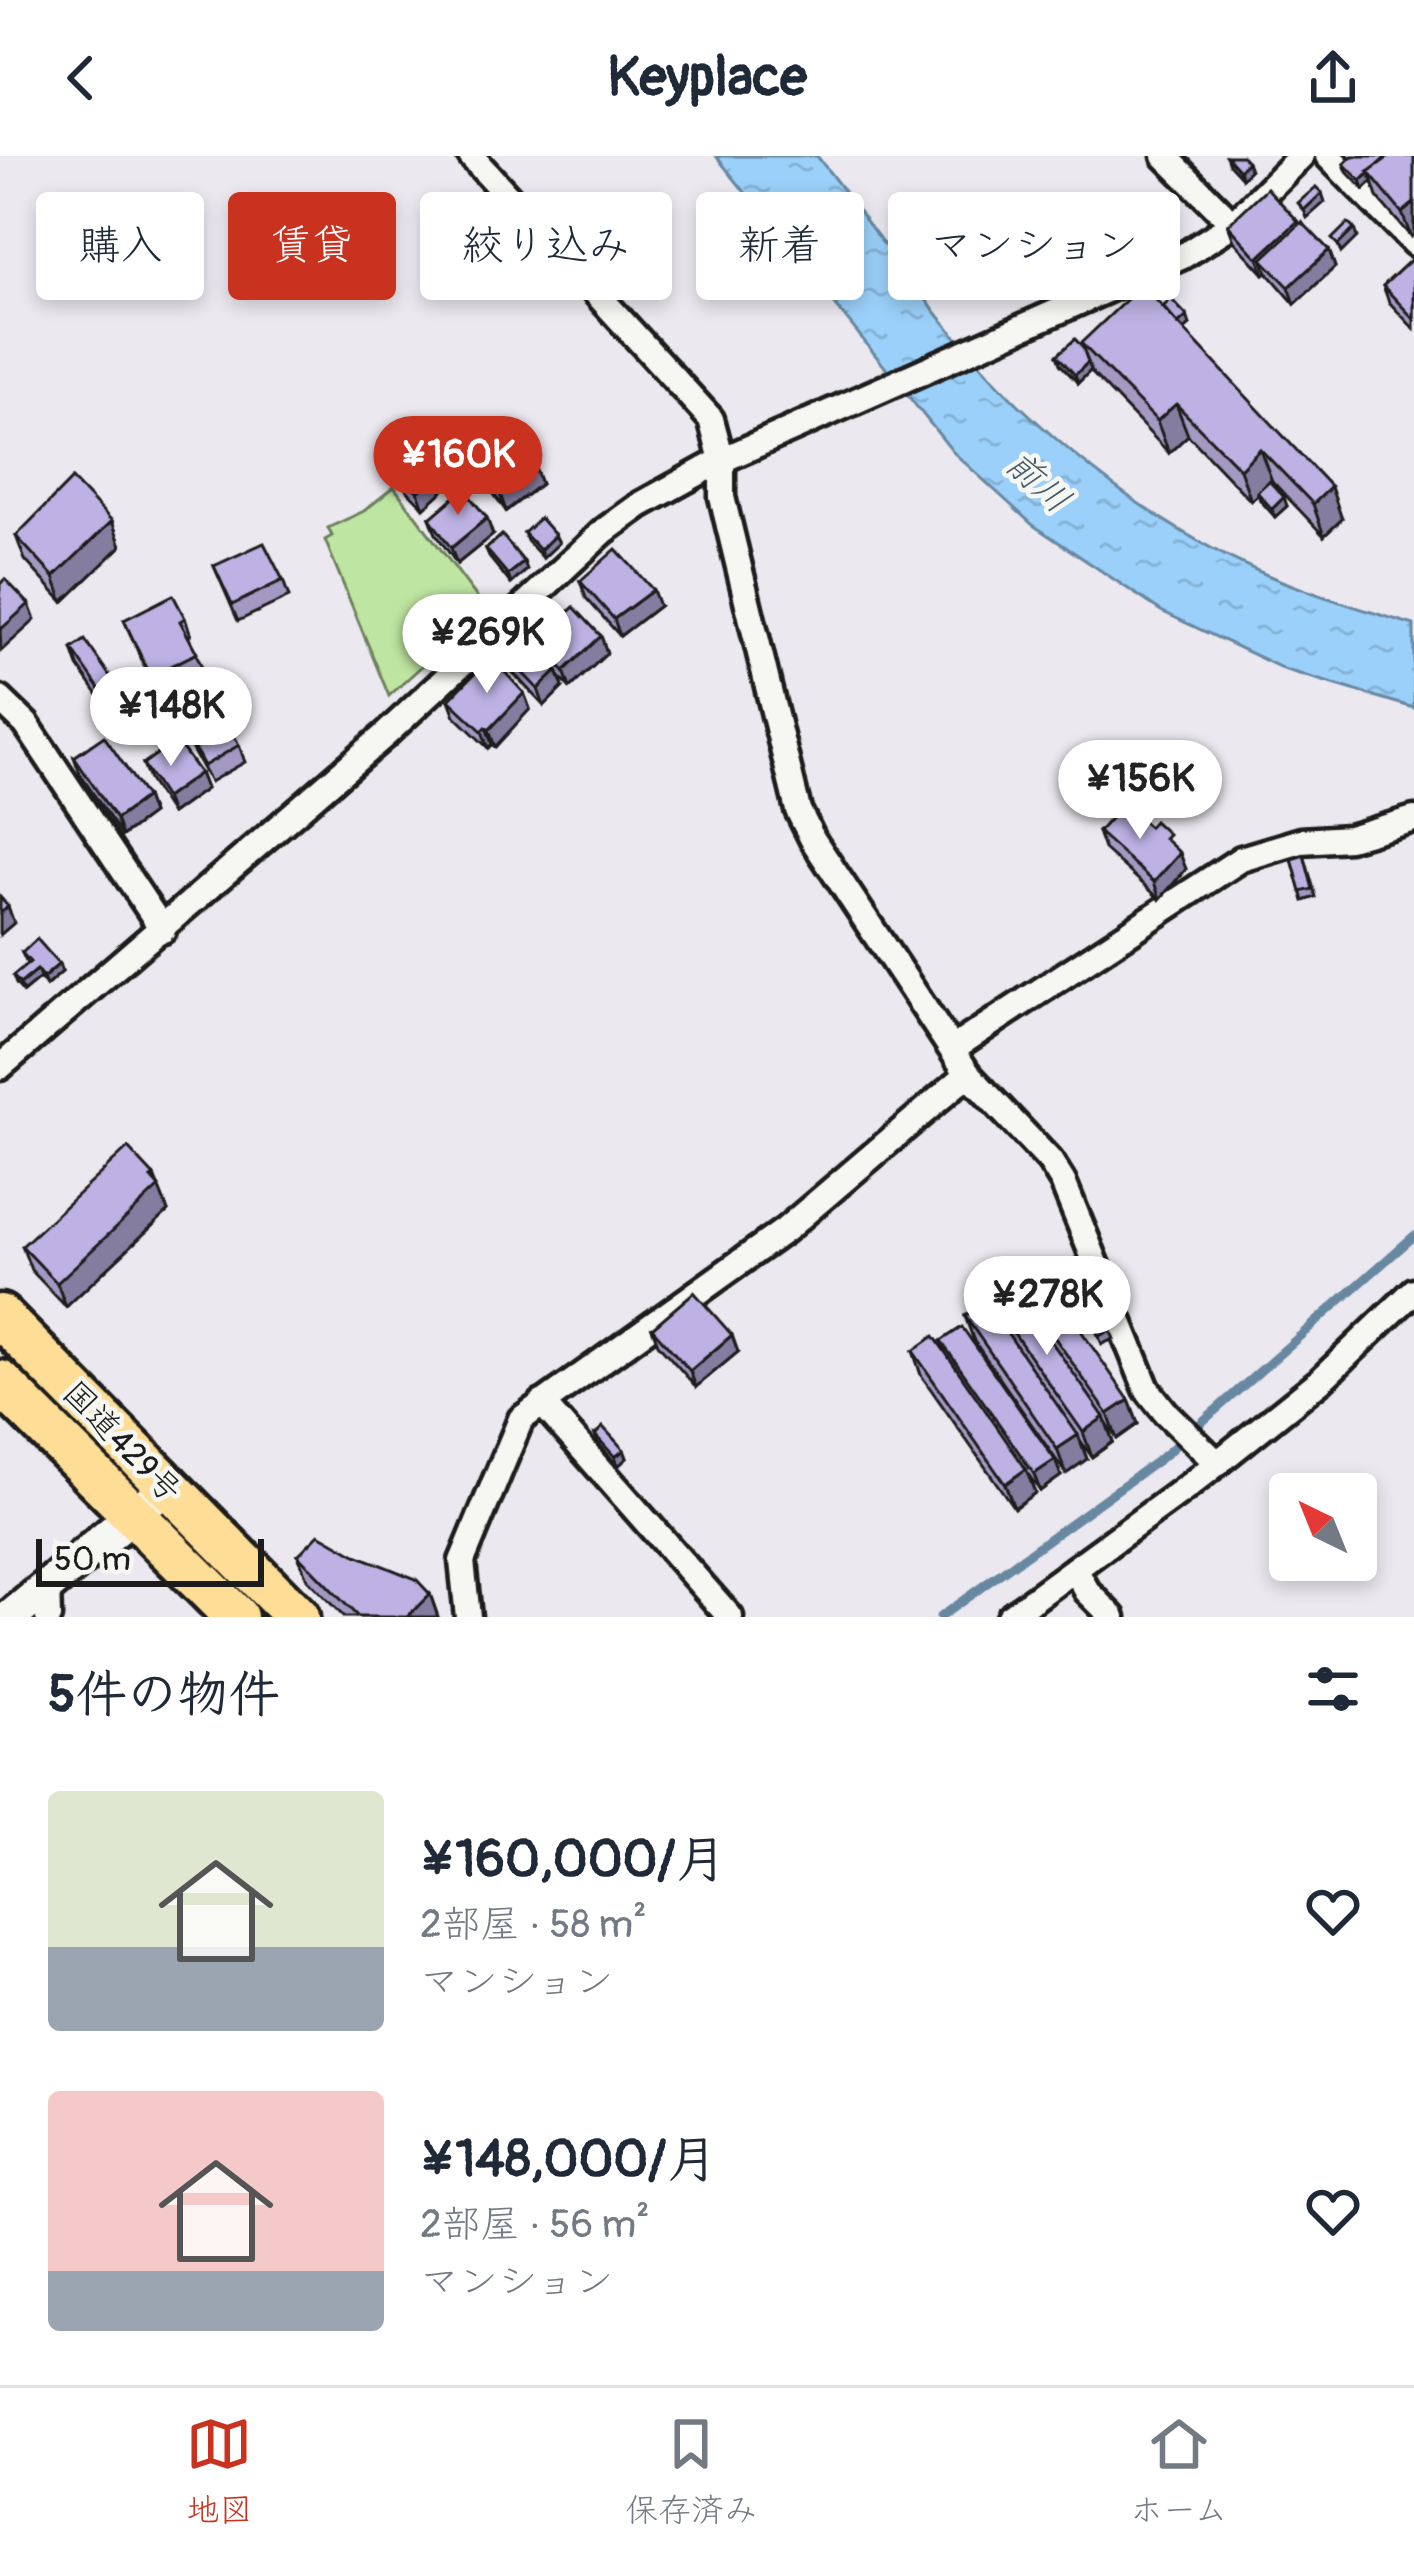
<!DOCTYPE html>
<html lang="ja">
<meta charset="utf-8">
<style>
:root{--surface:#fff;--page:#f6f6f7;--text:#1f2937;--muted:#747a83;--line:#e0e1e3;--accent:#c8321e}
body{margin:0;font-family:Pangolin,"Klee One",sans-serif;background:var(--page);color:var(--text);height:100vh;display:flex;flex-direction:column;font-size:45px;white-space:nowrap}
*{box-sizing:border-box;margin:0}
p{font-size:39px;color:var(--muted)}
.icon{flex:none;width:66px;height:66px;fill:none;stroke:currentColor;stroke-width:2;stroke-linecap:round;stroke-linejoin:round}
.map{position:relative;height:1461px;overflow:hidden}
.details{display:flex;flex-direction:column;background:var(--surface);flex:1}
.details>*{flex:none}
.guide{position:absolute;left:36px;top:36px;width:1344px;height:108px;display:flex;gap:24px}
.needle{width:78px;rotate:317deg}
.fabs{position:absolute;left:1269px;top:1317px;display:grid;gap:24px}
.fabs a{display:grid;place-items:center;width:108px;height:108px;border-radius:12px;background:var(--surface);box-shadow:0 6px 18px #0003;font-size:60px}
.scale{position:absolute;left:36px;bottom:30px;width:228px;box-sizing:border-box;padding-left:12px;border:6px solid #1c1c1c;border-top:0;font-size:33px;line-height:42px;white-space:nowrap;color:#1c1c1c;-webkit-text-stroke:9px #f6f6f2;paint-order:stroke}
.price{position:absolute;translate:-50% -102px;padding:0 27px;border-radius:42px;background:#fff;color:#222;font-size:39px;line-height:78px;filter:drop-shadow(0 3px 6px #0008)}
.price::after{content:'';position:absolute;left:50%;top:72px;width:36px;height:27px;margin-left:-18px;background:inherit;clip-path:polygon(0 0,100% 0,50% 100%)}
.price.on{background:var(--accent);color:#fff}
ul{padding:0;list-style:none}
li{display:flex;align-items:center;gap:36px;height:300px;padding:0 48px}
li span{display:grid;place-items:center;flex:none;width:336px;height:240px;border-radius:12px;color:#555}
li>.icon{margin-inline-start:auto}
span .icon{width:144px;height:144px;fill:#fffc;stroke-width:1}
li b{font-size:51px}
h2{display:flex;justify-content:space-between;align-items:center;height:144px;padding:0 48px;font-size:51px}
.tag{padding:0 42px;border-radius:12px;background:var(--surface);box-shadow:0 6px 18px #0003;font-size:42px;line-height:108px}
.tag.on{background:var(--accent);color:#fff}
header{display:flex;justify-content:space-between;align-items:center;height:156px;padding:0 48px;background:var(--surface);font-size:54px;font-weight:700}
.dock{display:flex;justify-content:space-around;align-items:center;height:168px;border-top:3px solid var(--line);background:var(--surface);font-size:33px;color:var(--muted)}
.dock a{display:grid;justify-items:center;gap:6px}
.dock .on{color:var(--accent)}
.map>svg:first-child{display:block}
.grass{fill:#bee5a1;stroke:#6d805e;stroke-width:3}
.water{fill:url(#water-ripples);stroke:#6888a1;stroke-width:3}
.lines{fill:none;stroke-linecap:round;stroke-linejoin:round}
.stream{stroke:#6888a1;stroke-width:9}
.street-casing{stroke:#1c1c1c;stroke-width:33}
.secondary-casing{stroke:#1c1c1c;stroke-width:42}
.highway-casing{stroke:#1c1c1c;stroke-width:51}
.street{stroke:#f6f6f2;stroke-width:24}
.secondary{stroke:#f6f6f2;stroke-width:33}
.highway{stroke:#fedd96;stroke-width:42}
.wall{fill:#a399c3;stroke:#1c1c1c;stroke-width:3}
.shaded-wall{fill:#847d9f;stroke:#1c1c1c;stroke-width:3}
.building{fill:#bdb2e3;stroke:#1c1c1c;stroke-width:3}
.labels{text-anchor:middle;stroke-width:9;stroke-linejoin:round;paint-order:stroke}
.street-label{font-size:33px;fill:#1c1c1c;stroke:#f6f6f2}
.water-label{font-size:36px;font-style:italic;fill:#485b69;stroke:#f6f6f2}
</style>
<header><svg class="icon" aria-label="back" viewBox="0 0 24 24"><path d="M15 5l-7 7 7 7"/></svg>Keyplace<svg class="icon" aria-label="share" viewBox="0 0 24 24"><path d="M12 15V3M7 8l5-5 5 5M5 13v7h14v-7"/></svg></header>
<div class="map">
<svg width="1414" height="1461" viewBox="0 0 1414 1461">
<defs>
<pattern id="water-ripples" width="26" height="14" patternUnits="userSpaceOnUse" patternTransform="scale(3)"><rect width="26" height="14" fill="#9ad0f9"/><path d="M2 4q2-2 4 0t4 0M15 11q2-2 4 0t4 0" fill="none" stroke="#84b2d5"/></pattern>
</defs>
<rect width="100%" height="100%" fill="#ebe8ef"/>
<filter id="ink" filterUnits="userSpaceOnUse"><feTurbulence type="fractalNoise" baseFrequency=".00833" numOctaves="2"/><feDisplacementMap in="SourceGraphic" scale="24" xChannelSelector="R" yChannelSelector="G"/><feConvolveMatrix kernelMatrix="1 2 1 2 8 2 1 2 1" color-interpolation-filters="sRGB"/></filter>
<g filter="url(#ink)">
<polygon class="grass" points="394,331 485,452 389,540 325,384 332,380 328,372 364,355"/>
<path class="water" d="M716 0H817C881 82 944 177 1019 249 1090 317 1175 380 1267 419 1315 439 1364 454 1414 469V552L1286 514 1161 455 1033 369 953 296Z"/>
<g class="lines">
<polyline class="stream" points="940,1461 1161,1302 1414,1080"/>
<g class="street-casing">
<g id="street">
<polyline points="471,0 711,263 722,304 722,341 798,654 813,684 968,918 1050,1005 1063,1026 1147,1233 1166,1257 1217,1307"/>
<polyline points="1165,0 1233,68"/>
<polyline points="1328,0 1414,87"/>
<polyline points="0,543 26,568 163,774"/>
<polyline points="952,893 1241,703 1301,685 1349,682 1414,663"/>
<polyline points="0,911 385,579 604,375 640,349 722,304 1183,100 1233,68 1301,0"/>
<polyline points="542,1247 730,1461"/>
<polyline points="1075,1413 1087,1435 1113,1461"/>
<polyline points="47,1431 48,1461"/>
<polyline points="468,1461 462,1405 521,1263 785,1074 968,918"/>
<polyline points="1009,1461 1190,1329 1321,1224 1414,1135"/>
</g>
</g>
<g class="secondary-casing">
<polyline id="secondary" points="11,1461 152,1343"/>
</g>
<g class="highway-casing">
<g id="highway">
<polyline points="0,1160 297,1461"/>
<polyline points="0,1226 236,1461"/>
</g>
</g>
<use href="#street" class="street"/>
<use href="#secondary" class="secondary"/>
<use href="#highway" class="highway"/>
</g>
<g class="wall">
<polygon points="1226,0 1247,6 1250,14 1242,22 1229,8"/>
<polygon points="1385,3 1411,81 1377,41 1372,26 1364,34 1347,16 1344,8"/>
<polygon points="1298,65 1299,68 1329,94 1335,111 1295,148 1267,116 1264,118 1234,85 1228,69"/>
<polygon points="1414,101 1414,173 1389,146 1383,130"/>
<polygon points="1163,151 1187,160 1190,169 1184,174 1342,363 1324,380 1272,325 1270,326 1287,350 1275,361 1260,344 1258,338 1251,345 1188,279 1169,297 1093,218 1091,214 1078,227 1060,208 1057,199 1083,192 1081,187"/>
<polygon points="477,307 535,312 541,328 506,355 483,323"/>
<polygon points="394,310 440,315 446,332 424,352 400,327"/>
<polygon points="430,362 493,379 457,408 436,378"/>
<polygon points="112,365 121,390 63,446 25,404 16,380"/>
<polygon points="524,377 555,379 559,387 543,402 527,385"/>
<polygon points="486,393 524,406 527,414 511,428 489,401"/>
<polygon points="214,410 283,424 289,441 238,465"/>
<polygon points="580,425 659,450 620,480 586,442"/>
<polygon points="185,462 191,479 188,480 203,513 156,537 124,464"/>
<polygon points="601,480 607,497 570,532 559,520 563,531 544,550 502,505 496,489 541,497 537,486"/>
<polygon points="72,493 125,542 131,559 118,568 78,510"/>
<polygon points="524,537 530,553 495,591 492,588 488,592 455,560 449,544"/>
<polygon points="185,575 239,589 245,606 210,626 191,592"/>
<polygon points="74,601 146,641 152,658 122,680 80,618"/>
<polygon points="143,608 200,617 206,633 171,658 149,624"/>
<polygon points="1149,671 1172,690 1186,713 1160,743 1104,693 1098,676"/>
<polygon points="1304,699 1316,741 1304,745 1292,703"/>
<polygon points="22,797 62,816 46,830 40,822 23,836 16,828 13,820 27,808"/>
<polygon points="157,1029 168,1055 66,1151 31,1114 22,1090"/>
<polygon points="1016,1126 1129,1244 1138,1268 1117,1283 1105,1265 1113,1286 1092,1301 1080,1284 1087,1303 1066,1318 974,1185 965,1160 996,1160 990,1143 1024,1146"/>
<polygon points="1095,1140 1114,1183 1102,1188 1083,1145"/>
<polygon points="652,1172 738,1196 696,1231 658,1188"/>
<polygon points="941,1185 1061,1320 1040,1335 1028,1318 1035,1337 1014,1352 921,1219 913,1195 946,1198"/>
<polygon points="595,1279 624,1294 627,1302 618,1310 598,1287"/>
<polygon points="298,1399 430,1438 438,1461 344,1461 307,1423"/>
</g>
<g class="shaded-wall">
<polygon points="1247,6 1250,14 1242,22 1239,14"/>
<polygon points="1369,18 1372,26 1364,34 1361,25"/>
<polygon points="1322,37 1325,46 1307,62 1304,54"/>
<polygon points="1414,47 1414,79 1411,81 1402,57"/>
<polygon points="1298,65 1304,81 1262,103 1267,116 1264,118 1258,102"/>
<polygon points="1354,73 1357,81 1341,97 1338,89"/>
<polygon points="1329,94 1335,111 1295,148 1289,131"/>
<polygon points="1187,160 1190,169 1177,180 1174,172"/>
<polygon points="1088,206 1091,214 1078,227 1075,219"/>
<polygon points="1176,248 1188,279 1169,297 1157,265"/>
<polygon points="1260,293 1272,325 1251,345 1240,313"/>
<polygon points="535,312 541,328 506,355 500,338"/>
<polygon points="440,315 446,332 424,352 418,336"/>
<polygon points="1331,331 1342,363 1324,380 1313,348"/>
<polygon points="1284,341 1287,350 1275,361 1272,353"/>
<polygon points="487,362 493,379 457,408 451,392"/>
<polygon points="112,365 121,390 63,446 54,421"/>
<polygon points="555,379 559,387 543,402 540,394"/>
<polygon points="524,406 527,414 511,428 508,419"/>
<polygon points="653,434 659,450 620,480 614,463"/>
<polygon points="29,448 35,464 1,495 0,474"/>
<polygon points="601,480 607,497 570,532 564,515"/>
<polygon points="557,515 563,531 544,550 538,533"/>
<polygon points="524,537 530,553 495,591 489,574"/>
<polygon points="125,542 131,559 118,568 112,551"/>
<polygon points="486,571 492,588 488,592 482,575"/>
<polygon points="200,617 206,633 171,658 165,642"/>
<polygon points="146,641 152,658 122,680 116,663"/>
<polygon points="1180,697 1186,713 1160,743 1154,726"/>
<polygon points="8,750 14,767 0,779 0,757"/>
<polygon points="59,808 62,816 46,830 43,822"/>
<polygon points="37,814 40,822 23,836 20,828"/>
<polygon points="154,1020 168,1055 66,1151 57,1127"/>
<polygon points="732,1179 738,1196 696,1231 690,1215"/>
<polygon points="1129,1244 1138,1268 1117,1283 1108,1258"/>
<polygon points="1104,1261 1113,1286 1092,1301 1083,1276"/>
<polygon points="1078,1279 1087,1303 1066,1318 1057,1293"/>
<polygon points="624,1294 627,1302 618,1310 615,1301"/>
<polygon points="1055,1304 1061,1320 1040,1335 1034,1318"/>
<polygon points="1026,1313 1035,1337 1014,1352 1005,1328"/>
<polygon points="430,1438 438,1461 407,1461"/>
</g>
<g class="building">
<polygon points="1226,0 1242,0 1247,6 1239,14"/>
<polygon points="1352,0 1383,0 1385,2 1361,25 1344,8"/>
<polygon points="1390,0 1414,0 1414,47 1402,57 1368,16"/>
<polygon points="1316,31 1322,37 1304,54 1298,47"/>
<polygon points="1267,32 1298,65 1258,102 1228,69"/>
<polygon points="1302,66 1329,94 1289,131 1262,103"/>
<polygon points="1348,67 1354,73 1338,89 1332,83"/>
<polygon points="1414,101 1414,163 1383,130"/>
<polygon points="1142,129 1331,331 1313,348 1260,293 1240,313 1176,248 1157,265 1081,187"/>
<polygon points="1171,143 1187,160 1178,168 1163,151"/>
<polygon points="1075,183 1083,192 1088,206 1075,219 1057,199"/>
<polygon points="511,281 535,312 500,338 477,307"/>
<polygon points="417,290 440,315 418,336 394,310"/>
<polygon points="72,323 112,365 54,421 16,380"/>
<polygon points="1269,325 1284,341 1272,353 1257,336"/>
<polygon points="464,333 487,362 451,392 430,362"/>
<polygon points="540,362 555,379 540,394 524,377"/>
<polygon points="502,379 524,406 508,419 486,393"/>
<polygon points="264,387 283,424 232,449 214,410"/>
<polygon points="616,393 653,434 614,463 580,425"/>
<polygon points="5,423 29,448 0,474 0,428"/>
<polygon points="173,439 185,462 180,465 197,497 150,520 124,464"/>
<polygon points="574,451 601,480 564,515 537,486"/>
<polygon points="516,471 557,515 538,533 496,489"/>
<polygon points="85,484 125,542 112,551 72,493"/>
<polygon points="491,501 524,537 489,574 486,571 482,575 449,544"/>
<polygon points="221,555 239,589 204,610 185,575"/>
<polygon points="104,580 146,641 116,663 74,601"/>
<polygon points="176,584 200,617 165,642 143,608"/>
<polygon points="1123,648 1149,671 1154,665 1168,678 1164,682 1180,697 1154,726 1098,676"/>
<polygon points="1304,699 1313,733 1301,736 1292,703"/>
<polygon points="0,741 8,750 0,757"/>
<polygon points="37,783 59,808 43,822 37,814 20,828 13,820 30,806 22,797"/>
<polygon points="128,992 154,1020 151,1022 159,1031 57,1127 22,1090"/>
<polygon points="1037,1111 1129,1244 1108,1258 1016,1126"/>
<polygon points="1011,1128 1104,1261 1083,1276 990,1143"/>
<polygon points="694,1136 732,1179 690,1215 652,1172"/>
<polygon points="1095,1140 1111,1174 1099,1180 1083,1145"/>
<polygon points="986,1146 1078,1279 1057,1293 965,1160"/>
<polygon points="962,1171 1055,1304 1034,1318 941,1185"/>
<polygon points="934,1180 1026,1313 1005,1328 913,1195"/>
<polygon points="603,1271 624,1294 615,1301 595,1279"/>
<polygon points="319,1378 356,1399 416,1423 430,1438 407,1461 358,1461 298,1399"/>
</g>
</g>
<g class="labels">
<g class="street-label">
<text transform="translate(123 1285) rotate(46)" y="12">国道429号</text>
</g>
<g class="water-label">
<text transform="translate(1039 325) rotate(42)" y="13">前川</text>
</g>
</g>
</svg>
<div class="fabs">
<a><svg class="needle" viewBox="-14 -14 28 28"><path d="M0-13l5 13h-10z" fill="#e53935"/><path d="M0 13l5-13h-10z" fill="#747a83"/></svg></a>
</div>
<div class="scale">50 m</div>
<b class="price on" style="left:458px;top:362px">¥160K</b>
<b class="price" style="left:487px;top:540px">¥269K</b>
<b class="price" style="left:171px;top:613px">¥148K</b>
<b class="price" style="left:1140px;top:686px">¥156K</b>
<b class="price" style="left:1047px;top:1202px">¥278K</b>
<div class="guide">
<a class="tag">購入</a>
<a class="tag on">賃貸</a>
<a class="tag">絞り込み</a>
<a class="tag">新着</a>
<a class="tag">マンション</a>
</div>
</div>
<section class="details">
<h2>5件の物件<svg class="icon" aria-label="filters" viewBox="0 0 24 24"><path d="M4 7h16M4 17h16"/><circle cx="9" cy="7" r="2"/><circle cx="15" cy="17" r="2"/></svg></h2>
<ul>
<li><span style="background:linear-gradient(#dfe7d0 65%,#9aa5b1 0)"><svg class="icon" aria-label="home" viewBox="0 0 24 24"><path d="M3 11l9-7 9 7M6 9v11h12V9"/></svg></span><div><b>¥160,000/月</b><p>2部屋 · 58 m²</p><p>マンション</p></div><svg class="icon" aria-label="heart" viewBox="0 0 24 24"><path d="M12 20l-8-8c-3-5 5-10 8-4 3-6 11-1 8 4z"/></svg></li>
<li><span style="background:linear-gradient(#f6c9c9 75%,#9aa5b1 0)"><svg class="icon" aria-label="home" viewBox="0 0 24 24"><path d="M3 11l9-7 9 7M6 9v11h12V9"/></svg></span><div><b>¥148,000/月</b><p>2部屋 · 56 m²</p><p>マンション</p></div><svg class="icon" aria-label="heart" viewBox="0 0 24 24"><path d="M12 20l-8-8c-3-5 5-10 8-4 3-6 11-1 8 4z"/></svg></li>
</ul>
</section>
<nav class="dock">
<a class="on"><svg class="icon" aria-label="map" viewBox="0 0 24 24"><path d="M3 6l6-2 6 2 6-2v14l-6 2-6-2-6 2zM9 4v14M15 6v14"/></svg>地図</a>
<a><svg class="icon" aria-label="saved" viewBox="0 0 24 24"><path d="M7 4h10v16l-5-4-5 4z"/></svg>保存済み</a>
<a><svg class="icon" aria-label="home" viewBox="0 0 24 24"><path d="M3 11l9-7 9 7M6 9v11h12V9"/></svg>ホーム</a>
</nav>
